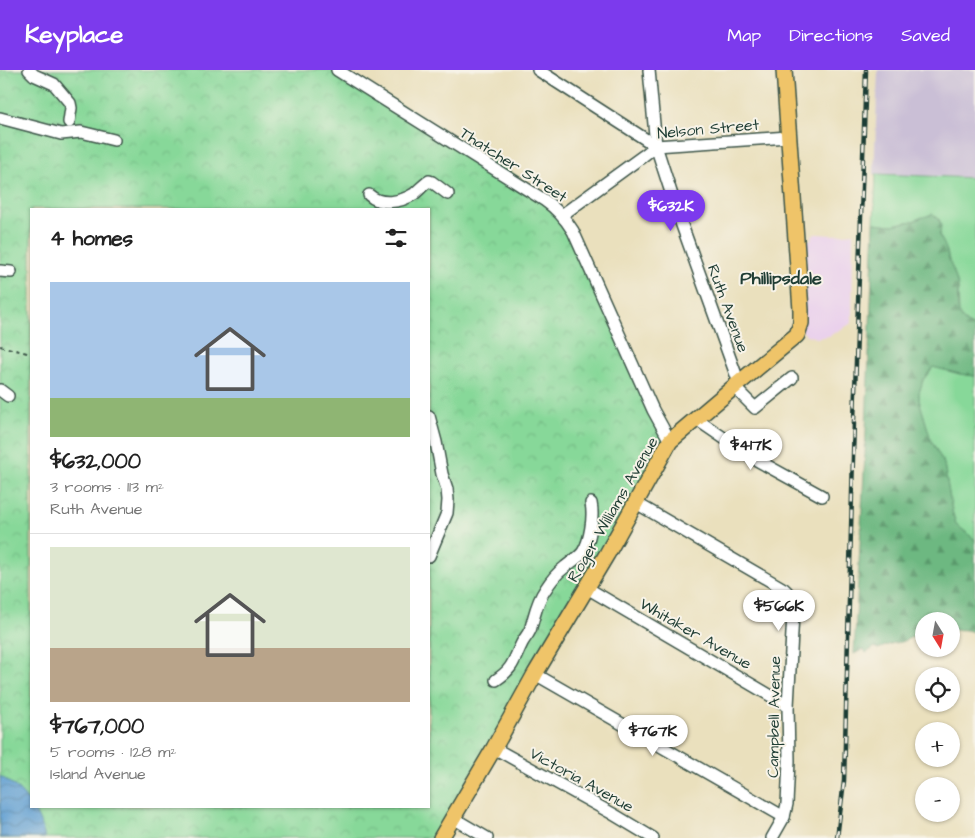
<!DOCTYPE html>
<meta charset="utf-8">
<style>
:root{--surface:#fff;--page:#f6f6f6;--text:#222;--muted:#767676;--line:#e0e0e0;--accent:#7c3aed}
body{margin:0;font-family:"Architects Daughter",sans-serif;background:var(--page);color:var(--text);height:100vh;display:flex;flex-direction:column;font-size:19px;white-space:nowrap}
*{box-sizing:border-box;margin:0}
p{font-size:16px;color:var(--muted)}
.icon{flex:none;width:28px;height:28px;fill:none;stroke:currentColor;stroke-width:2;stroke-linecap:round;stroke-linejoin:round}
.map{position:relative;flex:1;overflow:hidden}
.side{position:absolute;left:30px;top:138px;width:400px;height:600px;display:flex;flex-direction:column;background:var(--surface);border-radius:0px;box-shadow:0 1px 4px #0004}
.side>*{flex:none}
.needle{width:32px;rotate:169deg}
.tools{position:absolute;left:915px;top:542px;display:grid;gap:10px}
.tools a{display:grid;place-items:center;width:45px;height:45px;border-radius:50%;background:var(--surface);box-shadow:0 1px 4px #0004;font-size:25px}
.price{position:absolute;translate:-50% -42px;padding:0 11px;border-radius:18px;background:#fff;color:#222;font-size:16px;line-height:32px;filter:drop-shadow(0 1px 2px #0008)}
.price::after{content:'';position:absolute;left:50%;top:30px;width:15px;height:11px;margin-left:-8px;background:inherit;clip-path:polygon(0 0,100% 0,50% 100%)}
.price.on{background:var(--accent);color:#fff}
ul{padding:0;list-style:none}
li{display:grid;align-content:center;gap:10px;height:265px;padding:0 20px}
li+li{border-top:1px solid var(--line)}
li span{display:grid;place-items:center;height:155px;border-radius:0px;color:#555}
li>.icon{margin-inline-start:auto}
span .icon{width:90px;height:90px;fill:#fffc;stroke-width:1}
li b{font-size:21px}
h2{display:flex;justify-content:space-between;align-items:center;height:60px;padding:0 20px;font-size:21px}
header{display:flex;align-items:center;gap:30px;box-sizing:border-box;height:70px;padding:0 25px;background:var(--accent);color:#fff}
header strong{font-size:24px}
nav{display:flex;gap:28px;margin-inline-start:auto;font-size:18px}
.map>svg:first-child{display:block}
.built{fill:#ead1ec}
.industrial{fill:#cabfd6}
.green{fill:#87d899;stroke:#538a66}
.forest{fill:url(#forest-firs);stroke:#467a5a}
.park{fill:url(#park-crowns);stroke:#538a66;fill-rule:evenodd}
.water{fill:url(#water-waves);stroke:#406e83}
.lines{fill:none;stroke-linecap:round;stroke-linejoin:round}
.minor-casing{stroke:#3d5549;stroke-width:14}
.major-casing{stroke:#3d5549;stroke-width:18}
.path{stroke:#3d5549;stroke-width:2;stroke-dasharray:4 4;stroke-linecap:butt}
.minor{stroke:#fff;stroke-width:11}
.major{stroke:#efc469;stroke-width:15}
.rail-casing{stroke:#1f3d34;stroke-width:4.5}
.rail{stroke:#f7f3e8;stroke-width:2.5;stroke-dasharray:8;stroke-linecap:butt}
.labels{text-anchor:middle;stroke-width:4;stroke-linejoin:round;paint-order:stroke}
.street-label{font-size:16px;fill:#1f3d34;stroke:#f7f3e8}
.neighbourhood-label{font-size:18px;font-weight:bold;fill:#1f3d34;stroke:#f7f3e8}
</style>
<header>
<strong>Keyplace</strong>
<nav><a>Map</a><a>Directions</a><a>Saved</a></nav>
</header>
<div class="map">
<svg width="975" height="768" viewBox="0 0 975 768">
<defs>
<pattern id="forest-firs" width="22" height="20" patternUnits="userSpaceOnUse" patternTransform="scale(1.25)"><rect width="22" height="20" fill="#6db881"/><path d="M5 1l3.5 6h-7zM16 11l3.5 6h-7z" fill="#59976a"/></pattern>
<pattern id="park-crowns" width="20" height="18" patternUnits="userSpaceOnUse" patternTransform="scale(1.25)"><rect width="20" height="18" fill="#87d899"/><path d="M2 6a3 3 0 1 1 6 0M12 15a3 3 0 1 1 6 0" fill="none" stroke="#74ba84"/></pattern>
<pattern id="water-waves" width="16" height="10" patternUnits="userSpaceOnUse" patternTransform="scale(1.25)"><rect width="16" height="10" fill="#619fd2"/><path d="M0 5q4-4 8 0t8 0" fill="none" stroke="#4f83ab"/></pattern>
</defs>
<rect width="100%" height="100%" fill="#f7f3e8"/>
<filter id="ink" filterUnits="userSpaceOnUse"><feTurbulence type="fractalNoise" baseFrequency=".02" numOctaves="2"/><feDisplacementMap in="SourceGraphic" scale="10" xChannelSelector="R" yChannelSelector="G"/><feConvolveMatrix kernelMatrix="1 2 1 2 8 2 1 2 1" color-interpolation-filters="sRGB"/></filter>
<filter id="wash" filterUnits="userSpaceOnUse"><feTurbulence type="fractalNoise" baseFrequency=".0096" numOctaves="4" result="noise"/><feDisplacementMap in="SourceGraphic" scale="20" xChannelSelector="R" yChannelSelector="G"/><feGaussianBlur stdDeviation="1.12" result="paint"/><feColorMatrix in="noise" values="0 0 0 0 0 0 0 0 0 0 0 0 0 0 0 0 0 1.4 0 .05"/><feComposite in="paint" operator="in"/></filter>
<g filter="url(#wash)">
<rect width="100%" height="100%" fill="#eae0bd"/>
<polygon class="built" points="853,163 852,253 829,266 817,268 806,265 801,259 797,171 811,170 812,165 816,164 832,165"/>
<polygon class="industrial" points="878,0 975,0 975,108 874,104"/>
<g class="green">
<path d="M876 104 975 108V257L968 254 962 249 959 242 958 216 953 199 950 195 947 181 939 166C941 160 942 155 939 149L922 147 913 151 892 155 874 153Z"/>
<polygon points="933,297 960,304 975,306 975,470 956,454 952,441 944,394 931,370 919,330 919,323 923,310"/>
</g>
<path class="forest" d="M932 144C942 151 942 155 939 166 947 175 946 185 951 195 954 202 957 210 958 218 958 227 956 241 962 249 965 253 971 255 975 257V306L960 304 933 297 923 310 919 323V330L931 370 944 394 952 441 956 454 975 470V563C967 559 960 559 951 561V551H924V566H914L902 572 893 573 878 579 875 577 866 583 864 579 854 584 865 384 874 153 892 155 913 151Z"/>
<path class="park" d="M0 0H342L498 93 546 127 563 141 669 368 434 768H0ZM31 139H429V736H31Z"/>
<path class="water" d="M0 706C24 720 39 742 45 768H0Z"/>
</g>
<g filter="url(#ink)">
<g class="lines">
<g class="minor-casing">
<g id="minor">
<polyline points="29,0 34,5 54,14 70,33 71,38 69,52"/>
<path d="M337 0 544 130C557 139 565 148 573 161L653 340 670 371"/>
<polyline points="538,0 656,76"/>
<polyline points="649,0 656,76 679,147 739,313"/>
<polyline points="0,48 61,64 81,62 114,70"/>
<path d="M369 125C381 136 401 132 414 124 419 120 423 115 429 111L432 112 448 124"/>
<polyline points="562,145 643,86 656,76 788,67"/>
<polyline points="0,201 11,202"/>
<polyline points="734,317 755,338 792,308"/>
<polyline points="0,320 8,326"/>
<polyline points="429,346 436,372 442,404 447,419 448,430 447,443 429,486"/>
<polyline points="696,349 753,388 822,426"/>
<path d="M636 433 784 519C792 526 793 533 793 544L788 636 789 691 787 734 784 747 772 768"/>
<polyline points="587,518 788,636"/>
<polyline points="535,604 784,747"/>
<path d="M496 610C514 598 513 591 522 573 525 567 530 563 531 557 535 544 537 531 545 520 550 512 557 503 565 497 570 492 579 488 583 482 590 471 594 447 591 433"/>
<polyline points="494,678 613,744 653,768"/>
<polyline points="453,748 487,768"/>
</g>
</g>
<g class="major-casing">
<polyline id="major" points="441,768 494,678 535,604 607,484 670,371 734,317 797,265 801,253 801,240 784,0"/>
</g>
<polyline class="path" points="0,276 31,284"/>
<use href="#minor" class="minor"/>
<use href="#major" class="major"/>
<g class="rail-casing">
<polyline id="rail" points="837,768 844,711 854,351 866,0"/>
</g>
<use href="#rail" class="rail"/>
</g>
</g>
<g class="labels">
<g class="street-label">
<text transform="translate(708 58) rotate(-5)" y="6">Nelson Street</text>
<text transform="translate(514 94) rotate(33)" y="6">Thatcher Street</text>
<text transform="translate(729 238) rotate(70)" y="6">Ruth Avenue</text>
<text transform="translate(612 439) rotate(-60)" y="6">Roger Williams Avenue</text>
<text transform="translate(696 563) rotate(30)" y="6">Whitaker Avenue</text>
<text transform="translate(773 647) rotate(-89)" y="6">Campbell Avenue</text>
<text transform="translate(582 709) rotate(29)" y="6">Victoria Avenue</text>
</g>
<g class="neighbourhood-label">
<text x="781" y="214">Phillipsdale</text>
</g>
</g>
</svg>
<div class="tools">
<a><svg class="needle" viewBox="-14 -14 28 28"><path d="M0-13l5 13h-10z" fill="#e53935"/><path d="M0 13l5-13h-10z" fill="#767676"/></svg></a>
<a><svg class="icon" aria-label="locate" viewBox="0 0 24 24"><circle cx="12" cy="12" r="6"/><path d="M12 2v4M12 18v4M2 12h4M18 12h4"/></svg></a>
<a>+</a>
<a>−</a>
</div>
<b class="price on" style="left:671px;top:162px">$632K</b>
<b class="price" style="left:751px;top:401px">$417K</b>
<b class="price" style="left:779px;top:562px">$566K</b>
<b class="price" style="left:653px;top:687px">$767K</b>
<section class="side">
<h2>4 homes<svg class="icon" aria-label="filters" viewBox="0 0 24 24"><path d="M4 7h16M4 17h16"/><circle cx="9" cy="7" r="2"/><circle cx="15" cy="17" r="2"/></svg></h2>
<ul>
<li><span style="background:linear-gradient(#a9c7e8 75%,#8fb573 0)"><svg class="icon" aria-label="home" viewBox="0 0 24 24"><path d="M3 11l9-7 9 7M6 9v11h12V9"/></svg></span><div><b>$632,000</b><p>3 rooms · 113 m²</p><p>Ruth Avenue</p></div></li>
<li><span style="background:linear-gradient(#dfe7d0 65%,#b9a48a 0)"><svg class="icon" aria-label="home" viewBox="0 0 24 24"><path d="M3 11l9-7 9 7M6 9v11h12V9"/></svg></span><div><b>$767,000</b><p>5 rooms · 128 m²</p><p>Island Avenue</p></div></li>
</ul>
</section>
</div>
